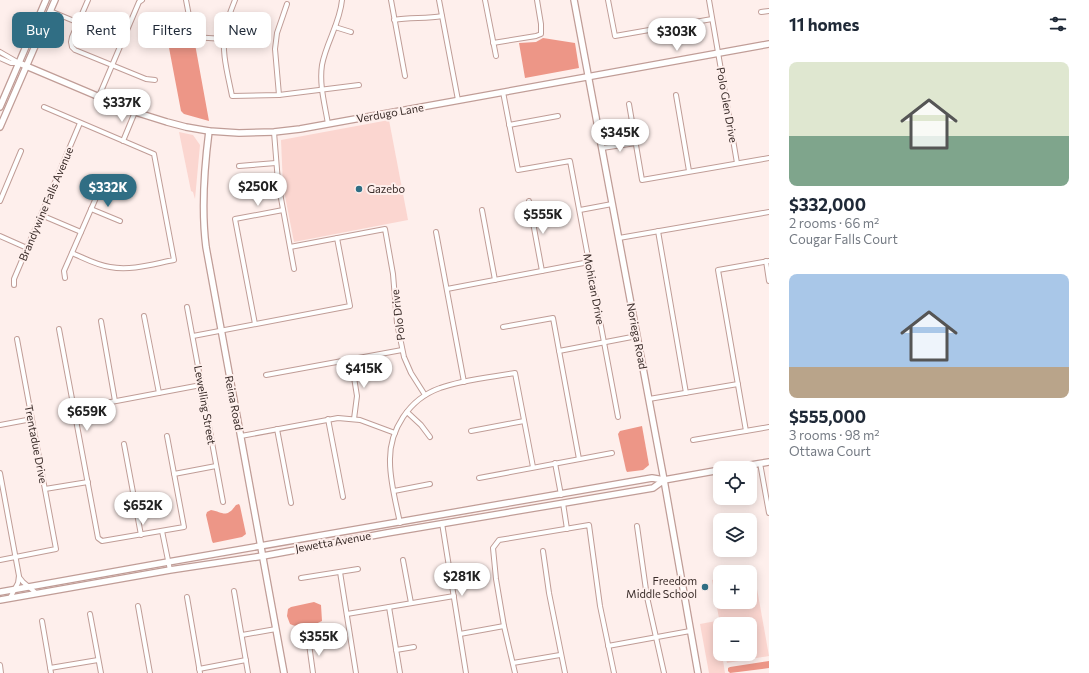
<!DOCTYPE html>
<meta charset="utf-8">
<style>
:root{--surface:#fff;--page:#f6f6f7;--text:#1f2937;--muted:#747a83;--accent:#306e84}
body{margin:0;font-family:Commissioner,sans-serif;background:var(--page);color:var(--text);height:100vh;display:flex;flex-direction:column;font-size:15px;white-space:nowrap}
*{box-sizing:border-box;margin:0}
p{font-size:13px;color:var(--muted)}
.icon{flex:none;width:22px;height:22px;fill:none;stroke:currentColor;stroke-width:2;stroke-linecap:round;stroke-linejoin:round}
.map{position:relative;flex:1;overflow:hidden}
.panel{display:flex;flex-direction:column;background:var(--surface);width:320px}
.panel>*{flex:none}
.banner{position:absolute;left:12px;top:12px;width:380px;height:36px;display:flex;gap:8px}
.fabs{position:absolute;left:713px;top:461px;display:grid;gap:8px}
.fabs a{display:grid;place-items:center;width:44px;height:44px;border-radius:8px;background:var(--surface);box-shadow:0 2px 10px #0003;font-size:20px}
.price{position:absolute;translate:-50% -34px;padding:0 9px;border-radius:14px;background:#fff;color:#222;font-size:13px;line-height:26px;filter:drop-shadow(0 1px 2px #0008)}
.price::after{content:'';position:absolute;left:50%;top:24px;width:12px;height:9px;margin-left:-6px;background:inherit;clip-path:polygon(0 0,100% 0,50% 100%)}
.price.on{background:var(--accent);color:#fff}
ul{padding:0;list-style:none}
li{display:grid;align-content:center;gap:8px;height:212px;padding:0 20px}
li span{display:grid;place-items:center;height:124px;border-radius:8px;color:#555}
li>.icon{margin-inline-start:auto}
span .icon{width:72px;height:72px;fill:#fffc;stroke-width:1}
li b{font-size:17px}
h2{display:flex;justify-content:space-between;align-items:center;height:48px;padding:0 20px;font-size:17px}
.chip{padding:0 14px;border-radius:8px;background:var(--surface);box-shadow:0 2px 10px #0003;font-size:14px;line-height:36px}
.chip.on{background:var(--accent);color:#fff}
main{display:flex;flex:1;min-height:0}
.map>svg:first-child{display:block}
.green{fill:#fbd6d0}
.water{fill:#ed9687}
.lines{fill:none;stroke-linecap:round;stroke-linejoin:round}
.street-casing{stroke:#c09d97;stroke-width:6}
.secondary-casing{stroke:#c09d97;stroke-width:8}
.street{stroke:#fff;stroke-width:4}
.secondary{stroke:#fff;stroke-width:5.5}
.poi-dot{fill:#306e84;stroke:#feefec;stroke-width:1.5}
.labels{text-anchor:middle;stroke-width:4;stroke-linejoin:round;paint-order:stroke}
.street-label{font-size:11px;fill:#3a2c29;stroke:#feefec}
.poi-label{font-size:11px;fill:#3a2c29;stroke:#feefec;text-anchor:start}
</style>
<main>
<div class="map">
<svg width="769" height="673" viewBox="0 0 769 673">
<rect width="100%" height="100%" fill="#feefec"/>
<g class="green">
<polygon points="389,120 408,220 294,242 283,186 281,140"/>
<polygon points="179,132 193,135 200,145 195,199 193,192 191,191"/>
<polygon points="754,572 769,656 727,663 725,654 750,654 750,624 720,624 712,580 720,578 720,602 750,602 750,573"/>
<polygon points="716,621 720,642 720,654 722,654 725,673 709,673 700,624"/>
</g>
<g class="water">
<path d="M187 28C186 34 188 42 195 44L209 121 184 114 181 111 166 32Z"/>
<polygon points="543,38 575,43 579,68 525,78 519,43 536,42"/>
<polygon points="642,426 649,465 643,470 627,472 626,470 618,434 620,431"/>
<path d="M239 504 240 506 246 534 242 537 213 543 212 541 206 515 207 512 211 510C223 512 226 519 236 505Z"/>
<path d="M314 602 321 605 322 621C312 626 301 629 290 624L287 616 288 609 291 607Z"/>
<polygon points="769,661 769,668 730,673 728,671 728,668 730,667"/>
</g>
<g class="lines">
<g class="street-casing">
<g id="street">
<polyline points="88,0 72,37 71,42 72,47 75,50 146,79 155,80"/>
<polyline points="186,0 193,37 224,39"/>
<path d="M235 0C231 10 227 20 225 30 221 52 228 75 232 96L279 95 359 85"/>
<polyline points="391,0 405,76"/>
<polyline points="439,0 458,100"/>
<polyline points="485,0 496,56"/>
<polyline points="608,0 615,36 712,19"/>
<polyline points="709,0 737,163"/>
<polyline points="50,11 79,23"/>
<polyline points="761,12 769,11"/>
<path d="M394 20C410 17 426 19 442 16"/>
<polyline points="335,27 351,32"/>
<polyline points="493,43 536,36 541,34 541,24 537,0"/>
<polyline points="0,52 19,63"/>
<polyline points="0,58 11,63 18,63"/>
<polyline points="503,92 518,170 570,161 618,417"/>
<polyline points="279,95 275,49 277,33 287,4"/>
<polyline points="676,95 689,171"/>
<polyline points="99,96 139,2 142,0"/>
<polyline points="629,104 642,180 769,158"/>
<path d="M44 107 154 154 174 260C153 264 131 271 110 267 96 265 84 258 72 253"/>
<path d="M328 124C325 105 319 85 322 65 326 43 340 23 342 0"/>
<polyline points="509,125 558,116"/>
<polyline points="274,132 278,182 294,269"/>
<polyline points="123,141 135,112"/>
<polyline points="602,148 636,143"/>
<polyline points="239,166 276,163"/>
<polyline points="0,201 21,151"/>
<polyline points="529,201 542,271"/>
<polyline points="91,209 120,221"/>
<polyline points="482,210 495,280"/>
<polyline points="580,210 612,204"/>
<polyline points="41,215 81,232"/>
<polyline points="658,231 686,393"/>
<polyline points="436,232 464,382"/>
<polyline points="0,236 27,248"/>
<polyline points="619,238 769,212"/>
<polyline points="290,247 385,229 393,274 397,323 404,357 411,373 425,395"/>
<polyline points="766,261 769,281"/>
<polyline points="65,278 64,271 99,191 106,183"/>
<polyline points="14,285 14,279 80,123"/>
<polyline points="447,289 589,262"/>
<polyline points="187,307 223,502"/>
<polyline points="144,316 159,393"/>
<polyline points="101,321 115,401"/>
<polyline points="255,324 235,219 283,210"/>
<polyline points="503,327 553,318 579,459"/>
<polyline points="59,329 98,538 102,541 184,527 167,436"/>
<polyline points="193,336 350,306 337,238"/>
<polyline points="559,351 637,336"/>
<polyline points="351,359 357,396 354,419"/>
<polyline points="266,375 402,350"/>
<polyline points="649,399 738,384"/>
<polyline points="74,409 201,385"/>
<polyline points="407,412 421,425 430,437"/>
<polyline points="328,419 343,497"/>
<polyline points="0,425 32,419"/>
<polyline points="277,429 291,503"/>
<polyline points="471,431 524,421"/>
<polyline points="746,431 718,270 769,261"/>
<polyline points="241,436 338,418 360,420 395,433"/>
<polyline points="693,440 769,427"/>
<polyline points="124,444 141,535"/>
<polyline points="555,463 561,495"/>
<polyline points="760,463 769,513"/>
<polyline points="0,473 19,576 18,583 10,598"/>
<polyline points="174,474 216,466"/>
<polyline points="479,478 612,453"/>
<polyline points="45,489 88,482"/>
<polyline points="394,491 430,484"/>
<polyline points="563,503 567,529"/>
<path d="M400 523C396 503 390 482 390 462 389 430 409 399 440 388 461 380 492 377 515 373L533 467"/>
<polyline points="442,523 466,673"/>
<polyline points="637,526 647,597 664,673"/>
<polyline points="162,531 170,570"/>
<polyline points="543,551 549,593 565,673"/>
<polyline points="0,560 56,549 17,339"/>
<polyline points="403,560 411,603"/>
<polyline points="340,572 356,673"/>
<polyline points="19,577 23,582 36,593"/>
<polyline points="301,578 358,569"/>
<polyline points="234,591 248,673"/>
<polyline points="187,597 200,673"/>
<polyline points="138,606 150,673"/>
<polyline points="389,607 400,673"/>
<polyline points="90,614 101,673"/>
<polyline points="347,614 454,596"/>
<polyline points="42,621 51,673"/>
<polyline points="460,634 504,626"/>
<polyline points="242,635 276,629"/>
<polyline points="309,644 313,673"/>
<polyline points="608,646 690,631"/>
<polyline points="396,650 414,647"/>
<polyline points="513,663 560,655"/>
<polyline points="0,665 1,673"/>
<polyline points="50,668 98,660"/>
<polyline points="199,669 246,660"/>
<polyline points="515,673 504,626 496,579 493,548 499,540 589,525 600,606 614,673"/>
</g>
</g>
<g class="secondary-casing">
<g id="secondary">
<polyline points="574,0 664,480 698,673"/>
<polyline points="19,63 135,112 167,122 186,127 209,131 239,133 274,132 300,129 769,44"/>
<polyline points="0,107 46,0"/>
<polyline points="0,127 55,0"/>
<path d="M209 131C204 170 201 208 206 247L284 673"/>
<polyline points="732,468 769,462"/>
<polyline points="0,592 168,562 652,478 664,480 720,470"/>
<polyline points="0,600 170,570 263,556 387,533 653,488 664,480"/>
</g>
</g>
<use href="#street" class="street"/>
<use href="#secondary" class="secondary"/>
</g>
<g class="poi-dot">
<circle cx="359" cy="189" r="4"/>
<circle cx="705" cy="587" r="4"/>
</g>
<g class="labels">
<g class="street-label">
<text transform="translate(727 105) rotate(80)" y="4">Polo Glen Drive</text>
<text transform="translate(390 113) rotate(-10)" y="4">Verdugo Lane</text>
<text transform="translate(46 204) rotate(-67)" y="4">Brandywine Falls Avenue</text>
<text transform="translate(594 289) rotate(79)" y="4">Mohican Drive</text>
<text transform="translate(398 315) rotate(-97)" y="4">Polo Drive</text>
<text transform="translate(637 336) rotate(79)" y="4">Noriega Road</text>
<text transform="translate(234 403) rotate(79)" y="4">Reina Road</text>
<text transform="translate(205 405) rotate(80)" y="4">Lewelling Street</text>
<text transform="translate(36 444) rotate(79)" y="4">Trentadue Drive</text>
<text transform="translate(333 542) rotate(-10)" y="4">Jewetta Avenue</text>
</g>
<g class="poi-label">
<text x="367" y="193">Gazebo</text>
<text x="697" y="585" text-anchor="end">Freedom<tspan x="697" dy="13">Middle School</tspan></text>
</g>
</g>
</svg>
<div class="fabs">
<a><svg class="icon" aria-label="locate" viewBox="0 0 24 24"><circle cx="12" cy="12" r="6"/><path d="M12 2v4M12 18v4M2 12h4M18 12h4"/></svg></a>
<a><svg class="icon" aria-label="layers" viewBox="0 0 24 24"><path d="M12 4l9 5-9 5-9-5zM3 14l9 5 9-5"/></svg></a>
<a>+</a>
<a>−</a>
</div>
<b class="price" style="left:677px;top:52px">$303K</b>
<b class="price" style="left:122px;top:123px">$337K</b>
<b class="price" style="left:620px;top:153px">$345K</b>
<b class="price" style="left:258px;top:207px">$250K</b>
<b class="price on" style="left:108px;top:208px">$332K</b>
<b class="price" style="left:543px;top:235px">$555K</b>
<b class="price" style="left:364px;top:389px">$415K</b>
<b class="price" style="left:87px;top:432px">$659K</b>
<b class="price" style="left:143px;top:526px">$652K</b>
<b class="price" style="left:462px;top:597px">$281K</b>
<b class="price" style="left:319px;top:657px">$355K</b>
<div class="banner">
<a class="chip on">Buy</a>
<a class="chip">Rent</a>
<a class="chip">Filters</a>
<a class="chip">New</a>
</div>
</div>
<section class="panel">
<h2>11 homes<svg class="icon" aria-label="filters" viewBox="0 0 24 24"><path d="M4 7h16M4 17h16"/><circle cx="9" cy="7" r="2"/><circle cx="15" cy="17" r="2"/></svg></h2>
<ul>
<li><span style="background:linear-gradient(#dfe7d0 60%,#7fa58c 0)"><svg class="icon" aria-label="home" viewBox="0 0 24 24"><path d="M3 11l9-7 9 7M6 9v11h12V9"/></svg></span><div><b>$332,000</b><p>2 rooms · 66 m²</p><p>Cougar Falls Court</p></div></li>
<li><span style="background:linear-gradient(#a9c7e8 75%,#b9a48a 0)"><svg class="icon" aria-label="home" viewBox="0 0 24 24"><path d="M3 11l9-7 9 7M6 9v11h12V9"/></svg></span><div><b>$555,000</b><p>3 rooms · 98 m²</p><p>Ottawa Court</p></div></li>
</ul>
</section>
</main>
